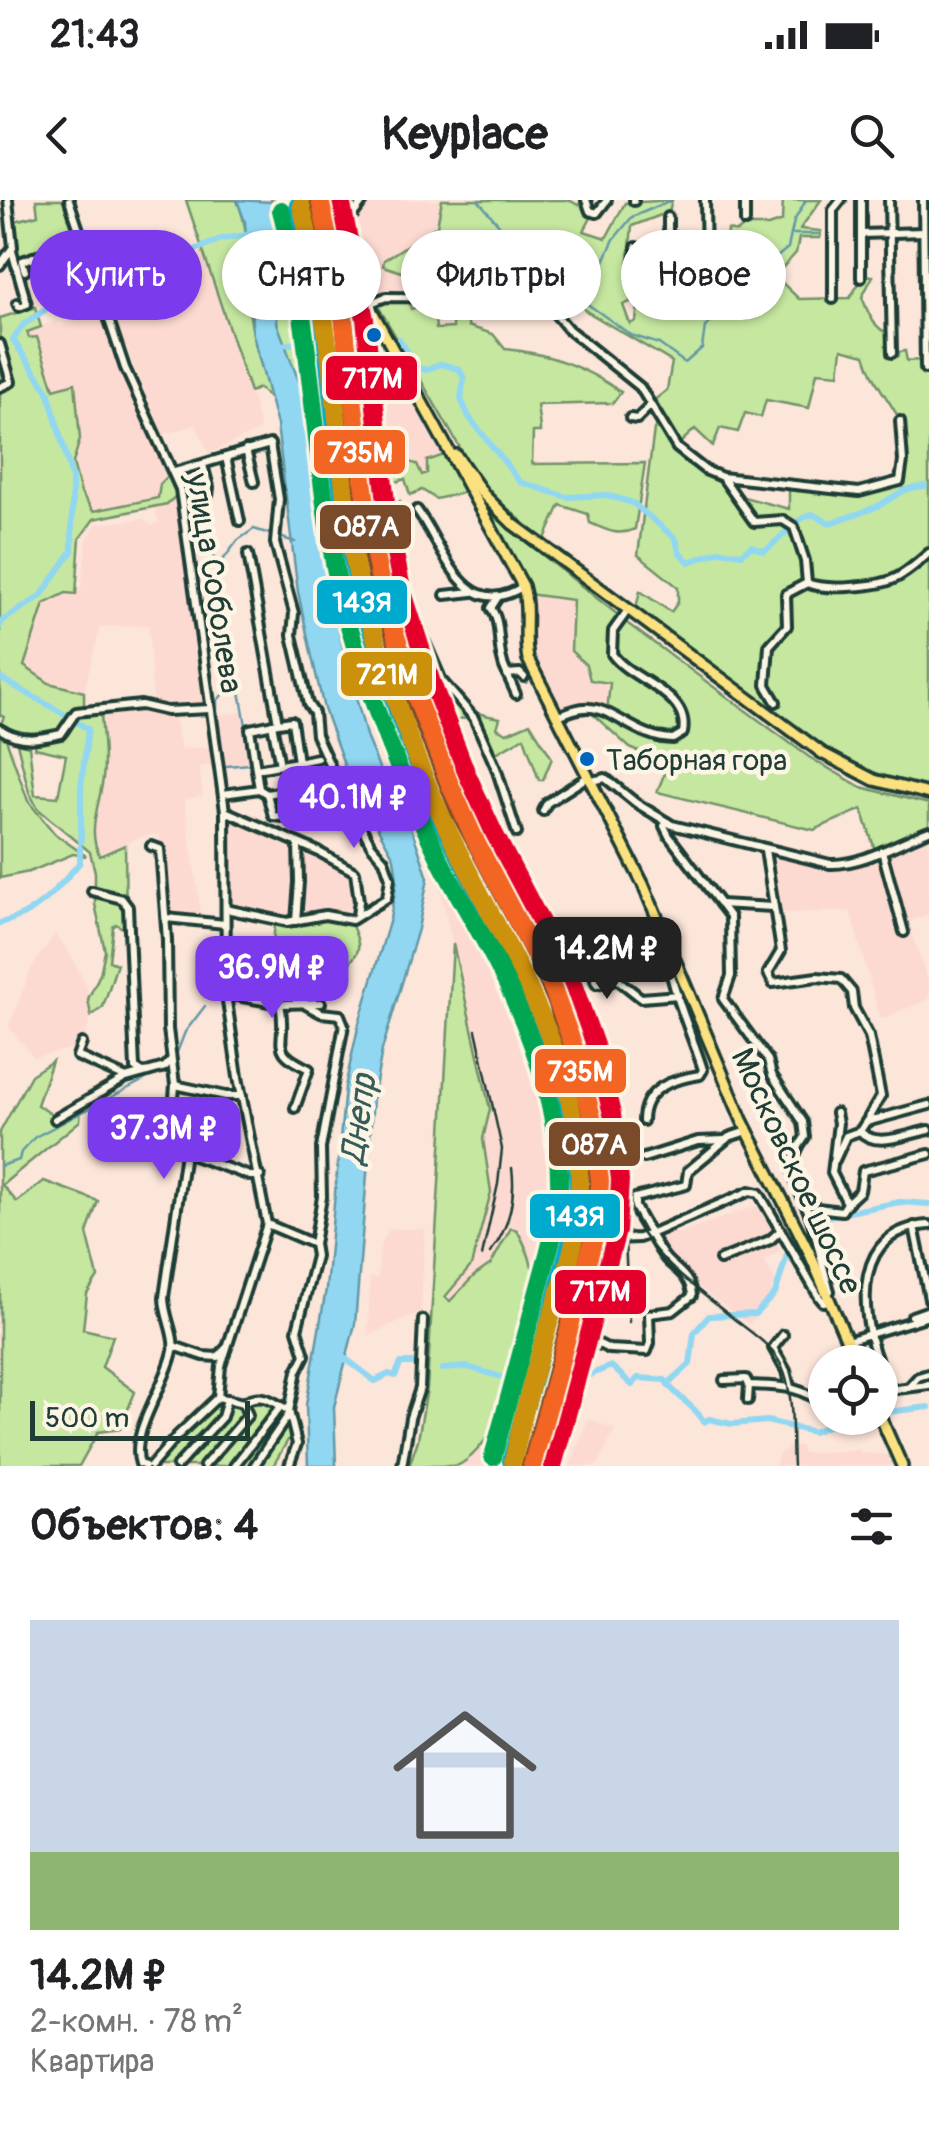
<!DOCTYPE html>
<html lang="ru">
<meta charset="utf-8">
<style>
:root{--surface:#fff;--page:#f2f2f2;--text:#202124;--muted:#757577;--accent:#7c3aed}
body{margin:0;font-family:Pangolin,sans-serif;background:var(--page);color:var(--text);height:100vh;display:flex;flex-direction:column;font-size:38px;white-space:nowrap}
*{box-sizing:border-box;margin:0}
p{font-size:32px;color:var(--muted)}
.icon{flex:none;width:55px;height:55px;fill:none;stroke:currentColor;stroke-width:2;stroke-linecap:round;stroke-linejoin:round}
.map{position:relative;height:1266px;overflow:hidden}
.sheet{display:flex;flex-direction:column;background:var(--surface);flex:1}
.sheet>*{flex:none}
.top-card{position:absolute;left:30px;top:30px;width:870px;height:90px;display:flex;gap:20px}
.controls{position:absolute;left:808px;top:1145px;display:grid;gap:20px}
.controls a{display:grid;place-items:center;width:90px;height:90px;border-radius:50%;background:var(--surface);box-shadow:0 2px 8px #0004;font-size:50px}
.scale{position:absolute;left:30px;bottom:25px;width:220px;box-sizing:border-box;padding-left:10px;border:5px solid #1f3d34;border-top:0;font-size:28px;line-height:35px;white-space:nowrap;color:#1f3d34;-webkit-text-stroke:8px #fcf5e5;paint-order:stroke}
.price{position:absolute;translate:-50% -85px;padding:0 22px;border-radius:20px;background:var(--accent);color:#fff;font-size:32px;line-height:65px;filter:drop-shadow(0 2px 5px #0008)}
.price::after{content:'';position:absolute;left:50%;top:60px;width:30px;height:22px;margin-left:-15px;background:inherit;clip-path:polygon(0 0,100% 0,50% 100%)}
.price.selected{background:#222;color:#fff}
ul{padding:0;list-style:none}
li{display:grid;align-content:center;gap:20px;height:530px;padding:0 30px}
li span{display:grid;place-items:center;height:310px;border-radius:0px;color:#555}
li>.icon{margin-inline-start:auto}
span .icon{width:180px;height:180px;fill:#fffc;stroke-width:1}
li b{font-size:42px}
h2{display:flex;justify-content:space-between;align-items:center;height:120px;padding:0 30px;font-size:42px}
.tag{padding:0 35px;border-radius:45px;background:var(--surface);box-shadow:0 2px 8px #0004;font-size:35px;line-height:90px}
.tag.selected{background:var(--accent);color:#fff}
.status{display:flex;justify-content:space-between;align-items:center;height:70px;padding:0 50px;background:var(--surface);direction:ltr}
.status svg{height:28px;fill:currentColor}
header{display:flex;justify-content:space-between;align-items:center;height:130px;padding:0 30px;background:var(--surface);font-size:45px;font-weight:700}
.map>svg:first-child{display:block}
.built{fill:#fcdad1}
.green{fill:#c5e7a0;stroke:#72926a;stroke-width:2.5}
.water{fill:#91d7f2;stroke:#6399a6;stroke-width:2.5}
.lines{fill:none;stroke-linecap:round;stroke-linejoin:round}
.stream{stroke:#6399a6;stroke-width:2.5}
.river{stroke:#91d7f2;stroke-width:6}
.minor-casing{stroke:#1f3d34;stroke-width:14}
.major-casing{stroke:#1f3d34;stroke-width:16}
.minor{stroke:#fcf5e5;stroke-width:6}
.major{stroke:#fbe180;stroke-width:9}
.rail{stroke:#1f3d34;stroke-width:2.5}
.rail-1-casing{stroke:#fcf5e5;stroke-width:25}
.rail-2-casing{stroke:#fcf5e5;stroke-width:25}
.rail-3-casing{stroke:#fcf5e5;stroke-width:25}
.rail-4-casing{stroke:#fcf5e5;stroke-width:25}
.rail-5-casing{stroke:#fcf5e5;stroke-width:25}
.rail-6-casing{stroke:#fcf5e5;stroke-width:25}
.rail-1{stroke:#7a4b2a;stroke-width:18}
.rail-2{stroke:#00a9ce;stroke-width:18}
.rail-3{stroke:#f26522;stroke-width:18}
.rail-4{stroke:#cc910a;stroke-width:18}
.rail-5{stroke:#e4002b;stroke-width:18}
.rail-6{stroke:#00a651;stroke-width:18}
.bus-dot{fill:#0065bd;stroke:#fcf5e5;stroke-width:4}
.labels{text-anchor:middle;stroke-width:9;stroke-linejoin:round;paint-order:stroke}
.bus-label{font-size:30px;fill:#1f3d34;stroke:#fcf5e5;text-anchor:start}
.street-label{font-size:32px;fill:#1f3d34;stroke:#fcf5e5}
.water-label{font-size:35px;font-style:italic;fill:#365c5a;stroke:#fcf5e5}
.line-badge{stroke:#fcf5e5;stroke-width:4}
.badge-label{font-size:28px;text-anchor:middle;font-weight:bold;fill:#fff}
</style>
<div class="status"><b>21:43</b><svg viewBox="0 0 49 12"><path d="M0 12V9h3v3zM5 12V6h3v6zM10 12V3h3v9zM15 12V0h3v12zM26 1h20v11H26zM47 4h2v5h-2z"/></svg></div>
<header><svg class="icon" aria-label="back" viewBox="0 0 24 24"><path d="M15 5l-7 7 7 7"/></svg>Keyplace<svg class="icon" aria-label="search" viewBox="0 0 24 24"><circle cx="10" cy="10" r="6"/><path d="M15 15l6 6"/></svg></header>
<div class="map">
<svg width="929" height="1266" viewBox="0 0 929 1266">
<rect width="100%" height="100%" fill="#fce5d9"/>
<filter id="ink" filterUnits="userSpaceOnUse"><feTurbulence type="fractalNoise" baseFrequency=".01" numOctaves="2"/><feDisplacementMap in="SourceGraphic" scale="20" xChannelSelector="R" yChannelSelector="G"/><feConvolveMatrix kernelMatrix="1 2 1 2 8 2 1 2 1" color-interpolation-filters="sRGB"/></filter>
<g filter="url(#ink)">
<g class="built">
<polygon points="365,0 442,0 437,26 384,60 431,39 453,42 489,71 488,95 373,98 346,29"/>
<polygon points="203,53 255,206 260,230 209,253 196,225 162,235 110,108 144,95 138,79"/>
<polygon points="100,112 121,168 170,274 159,297 93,311 81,293 73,263 78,254 74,183 54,190 37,137 29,138 27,132 56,121 60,127"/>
<polygon points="391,155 447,254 421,275 417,263 364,251 356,177"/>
<polygon points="177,295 191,374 206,509 168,508 153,504 149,425 100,427 84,492 49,483 24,466 44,404 66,393 76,394 77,389 81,389 87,340 96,324 144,319 152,326 159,322 154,306 167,304"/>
<polygon points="528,394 574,399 571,451 610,482 607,512 596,506 560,514 530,456"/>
<polygon points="415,486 478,641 565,795 610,954 605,971 601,1039 549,1259 543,1266 459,1266 481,1247 516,1196 532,1148 536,1120 528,1048 474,1076 449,1101 445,1097 471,1066 490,993 483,939 490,909 427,631 391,493"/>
<polygon points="143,508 174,517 181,549 214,546 217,564 199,567 203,596 184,600 202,720 169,715 159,634 140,637 100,657 97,651 94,626 104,575 101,513"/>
<polygon points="242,512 250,564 222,568 215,516"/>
<polygon points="227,617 295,645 296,699 292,719 283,721 227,707"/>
<polygon points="929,633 929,714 908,722 929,785 929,799 881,819 850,711 777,713 769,655 841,668"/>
<polygon points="299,648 341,664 353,675 357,712 350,719 295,720"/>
<polygon points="55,734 69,752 87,788 91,816 82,846 34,857 9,827 31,769"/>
<polygon points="762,1004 780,1051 765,1060 775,1083 766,1106 749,1125 689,1080 677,1061 671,1061 653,1033 673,1028 677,1034"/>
<polygon points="390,1029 425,1029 421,1111 368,1135 370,1078 378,1077 380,1045"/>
<polygon points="588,1219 615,1229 597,1266 570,1266"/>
<polygon points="790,1246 801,1246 802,1253 860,1250 861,1253 887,1255 892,1266 775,1266 778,1255"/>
</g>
<g class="green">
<polygon points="36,0 63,0 76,41 20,60 11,22 38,15"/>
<path d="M186 0H237C252 35 246 71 249 108 252 140 263 170 271 200L259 188 250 192Z"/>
<path d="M271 0H307L322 48 336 145 326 155V167L319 174V198L310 209C295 178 278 145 276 111 273 73 282 38 271 0Z"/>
<path d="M442 0H569L578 5 583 0 585 7 593 14 584 31 606 38 625 3 672 0 669 12 632 26 628 68 634 69 635 100 623 105 630 124 636 121 639 99 663 94 667 101 715 97 736 81 735 60 726 51 728 30 737 32 744 26H768L782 21 783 0H821L800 29 821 31 820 38H799L796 53 775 76 799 99 850 98 864 75 873 76 862 97C868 112 873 129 889 133L894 153 905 151 907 161 922 160 929 171V587L902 582 853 565 810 537 636 408 640 391 671 412 678 402V387L638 355 654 229 660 224C675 257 711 266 732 294L789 309V286L868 293 900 283C922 217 880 207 865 155L842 149 839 174 817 172 809 208 766 200 761 217 745 213 738 232 720 228 713 246 695 229 678 245 653 201 667 190 672 162 586 111 547 75 489 71 453 42 432 40 408 74 383 66 384 60 437 26Z"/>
<polygon points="354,82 370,121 391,155 361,174 346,85"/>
<path d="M386 100H408L411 109 422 106 423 100 434 101 436 129 453 128V101L469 100 468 126 493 134 505 149C549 153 585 167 621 192L613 203 537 205 540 228V232H533L532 264 645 263 635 329C618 337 606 330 590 323L588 314 560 305 544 341 498 300 475 274 378 106 377 102Z"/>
<polygon points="35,107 41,127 27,132 29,138 37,137 54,189 75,183 80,239 73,263 81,293 93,311 158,298 160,284 170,274 177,295 167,304 94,319 80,338 76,394 66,393 44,404 24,466 49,483 84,492 84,506 74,511 64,530 32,537 2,527 1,523 4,517 0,515 0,118"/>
<path d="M364 251 417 264 422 275 427 273V261L447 254 467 292 436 299 422 290 410 295 405 279 389 284 390 293 386 295 388 304 400 301 406 316 390 318C403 368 426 479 470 509 478 515 490 516 500 518L497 528 507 533 530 523 552 558 543 580H539L524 537 489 557 472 519 449 518 411 437 405 439 444 543 501 660 504 687C454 603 408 483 384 388 372 343 369 297 364 251Z"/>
<path d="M480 305 618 415 609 437 610 456 674 506 681 529 677 535C653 539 628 523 607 512L610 483 590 480 586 465 571 451 573 400 528 394Z"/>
<path d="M624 421 809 557 861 587 929 604V629L875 650 862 609 814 630 657 592 668 565 630 548 587 509 660 544 677 543 688 532C684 484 639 484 614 452L617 431Z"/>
<path d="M101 513C102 534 106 557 103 578 100 604 86 632 100 656L125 645 126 730 116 724 113 727 109 761 117 764 103 807 91 816 88 799 100 774 105 751 95 704V672L90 652 38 609 29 592 17 543 29 546 35 595 58 597 66 555 35 548 36 543 68 535 78 517Z"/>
<polygon points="0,534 5,536 28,601 55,634 86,656 73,654 29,672 0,678"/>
<path d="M325 718 350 722C371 762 346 752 342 781L323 783 321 801H271L268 780 275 725Z"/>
<path d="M453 744 490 909 483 939 491 992 471 1066 445 1097 450 1101 474 1076 491 1064 511 1028 517 1030C555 1095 533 1170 494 1228 485 1241 471 1261 456 1266 444 1266 423 1266 409 1266L418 1240 427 1188Z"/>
<polygon points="52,861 37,905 53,915 81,906 80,921 2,985 17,1002 44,981 98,1001 87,1033 98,1077 87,1094 83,1129 113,1136 102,1167 135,1192 120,1229 98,1232 79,1266 0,1266 0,932 31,875"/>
<polygon points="257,1199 281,1210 292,1233 273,1266 156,1266 183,1232 219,1200 237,1205"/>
</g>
<polygon class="water" points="237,0 272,2 277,30 277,123 311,214 339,433 367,539 383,577 404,605 428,678 418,729 382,850 373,899 355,1124 334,1207 336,1266 308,1266 306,1205 326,1089 345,887 359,823 390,719 397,679 394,658 346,570 324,509 312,457 298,392 277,225 253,135 245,22"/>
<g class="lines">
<g class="stream">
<polyline points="478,0 520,50 550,69 579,98 631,135 659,144 685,163 702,148 705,127 722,114 740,87 788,48 794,21 806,0"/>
<polyline points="791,34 819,34"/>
<polyline points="569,87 600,70 614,39 632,17 670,1"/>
<polyline points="203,330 214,356 220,389 218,417 224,450 236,479 217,501 217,510"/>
<polyline points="217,368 238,340 254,329 295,342"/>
<polyline points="238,480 247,531"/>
<polyline points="227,566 250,564 250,544"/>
<polyline points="174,860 185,832 205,806"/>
<polyline points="0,966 19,960 21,952 35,937 169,867"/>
</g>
<g class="river">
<polyline points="105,89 221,39 252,34"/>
<polyline points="361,138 369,141 376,153"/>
<path d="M399 139 418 168 426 170 441 164 459 169 464 178 461 199 469 217 520 282 567 297 606 295 633 303 676 339 679 352 689 362 720 351 742 354 751 346 764 351C783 339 791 321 812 314L829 323C837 321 876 308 882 304 897 294 905 287 925 286"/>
<polyline points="278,145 331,141"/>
<polyline points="0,426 2,421 41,396 72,351 72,278 48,191 13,140 23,125 49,107 93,95"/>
<polyline points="0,478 71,518"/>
<polyline points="75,521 88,529 81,588 81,642"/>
<path d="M0 723C36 715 57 690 80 662V648"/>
<polyline points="813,1019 900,1002 929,1004"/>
<polyline points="340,1161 346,1159 375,1181 389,1174 395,1176 401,1163 413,1163"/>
<polyline points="443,1169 468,1167 518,1182"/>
<polyline points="668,1184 690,1164 694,1133 709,1116 755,1114 775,1094 787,1055"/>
<path d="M554 1202 564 1205 573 1190V1182L611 1166 632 1185 638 1178 665 1180C675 1197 696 1206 704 1222L709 1219 732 1224 767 1221 813 1232 847 1218"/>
<polyline points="887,1212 929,1207"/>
</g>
<g class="minor-casing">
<g id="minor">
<polyline points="69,0 125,168 180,289 225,611 226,794 238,877 267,1024 221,1166 218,1197"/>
<polyline points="586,0 590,11 597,13 607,0"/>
<polyline points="634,0 634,1"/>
<polyline points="745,0 745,22"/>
<polyline points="861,0 861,78"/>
<polyline points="889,0 892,153"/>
<polyline points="923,0 925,169"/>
<polyline points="340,27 348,22 364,0"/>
<polyline points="862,34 923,32"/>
<polyline points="669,37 706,39"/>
<polyline points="65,47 70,63"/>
<polyline points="636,47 636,97 668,90 668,17"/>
<polyline points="12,51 27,104 19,107 17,103"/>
<polyline points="48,52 52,66"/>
<polyline points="33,57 37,71"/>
<polyline points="0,65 13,47 8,0"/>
<polyline points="25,71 22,61 81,42"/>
<polyline points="702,95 706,69 705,0"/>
<polyline points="833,99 833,10 841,0"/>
<polyline points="368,104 386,97 543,99 568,129 640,187 677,248 705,270 722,277 859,292 900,281 903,261 900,221"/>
<polyline points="0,144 11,182 0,187"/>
<polyline points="396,157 365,175 375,245 369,253 387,380 406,429 425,442 442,481 474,518 496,568 517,633"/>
<polyline points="630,218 637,219 651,205"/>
<polyline points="246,250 254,282"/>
<polyline points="226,257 240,321"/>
<polyline points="203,265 209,287 208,296"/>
<polyline points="175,272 270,244 279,299 275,343 294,413 292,435 308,504 314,513 316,535 337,581 267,594 259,589 223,594"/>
<polyline points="723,278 754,322 783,320 794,327 805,361 807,383 786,394 787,426 769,446 766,485 776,502"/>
<path d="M417 310C443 345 463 424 522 387"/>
<polyline points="248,354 278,523 250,529 259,589"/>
<path d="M807 383C825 391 878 387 896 378 908 372 919 362 929 353"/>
<polyline points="445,395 472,392"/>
<path d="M498 397 491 408C503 424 495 450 507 474L520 473 524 477"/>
<polyline points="507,474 516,494"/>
<path d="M558 516C568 512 579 507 590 508 613 509 640 539 673 539L683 533C691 492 630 481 612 454L613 431 628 410"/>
<polyline points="272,524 280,565"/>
<path d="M0 529C21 543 38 539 61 534L76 512 141 505 167 511 210 509"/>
<polyline points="298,562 317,558"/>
<polyline points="256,569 298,562 292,521 278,523"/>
<path d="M592 581 605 578 636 603 672 625 830 664C863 665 899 642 929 631"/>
<polyline points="267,594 273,616 353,624 359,621"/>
<polyline points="225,611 319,652 355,672 359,701 357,716"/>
<polyline points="543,611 547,603 589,576"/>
<path d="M667 622 664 626 669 636 730 717 731 776 723 799 768 860 772 875 803 922 805 937C780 970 801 989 811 1019 818 1042 822 1067 830 1091"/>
<polyline points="765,650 781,751 768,773 773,783 817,777 841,779 852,792 854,808 869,836 881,896 866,922"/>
<polyline points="882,651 904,732"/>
<polyline points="92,691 122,699 128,707 135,868 143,873"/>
<polyline points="720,704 773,707"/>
<polyline points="226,709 287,722 325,715 352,720 387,698 390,678 384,660 371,645 337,581"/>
<polyline points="166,718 225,724"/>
<polyline points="296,721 299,682 298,644"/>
<path d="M550 740 543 747C570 800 586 860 599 918"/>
<polyline points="552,766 559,760 558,750 583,749 605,740 613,750 595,780 597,784 617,779 641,798 678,795"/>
<polyline points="226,794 280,804 321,803"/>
<path d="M280 804C289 845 265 848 309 869L295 908"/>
<polyline points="82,843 77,856 124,877"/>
<polyline points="175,885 226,896 242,896"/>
<polyline points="55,919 126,878 165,867 171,860"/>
<path d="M643 921C643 888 673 879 700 875L703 870C695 842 662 769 669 746"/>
<path d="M860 931C875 949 908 934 929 930"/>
<polyline points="185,953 250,976 260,976"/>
<polyline points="644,958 698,941 725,940"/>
<polyline points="835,960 846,936 860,931 866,922 929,905"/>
<polyline points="847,1003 860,991 863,971 929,954"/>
<polyline points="810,1015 817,1008 842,1011 847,1003 832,973 838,923 836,913"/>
<polyline points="267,1024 314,1044"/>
<polyline points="914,1026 929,1099"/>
<polyline points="613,1039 639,1038 650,1034 635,1007 635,998 686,985 688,971 729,937 747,931"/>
<polyline points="720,1060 770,1040 780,1031"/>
<polyline points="912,1116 929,1110"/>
<polyline points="783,1135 773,1148 786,1171 790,1187"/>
<path d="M585 1137 609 1149 647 1151 650 1143 649 1114 673 1111 692 1096C691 1079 680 1072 669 1062 661 1055 656 1043 650 1034L750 991 759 993 819 1097 823 1102 830 1101"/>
<polyline points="847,1141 929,1116"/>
<polyline points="174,1146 203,1156 218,1157 225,1149"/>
<path d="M878 1162C859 1110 853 1029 929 1025"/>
<polyline points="880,1167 889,1190"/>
<path d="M724 1180 746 1179 749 1185C778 1186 805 1185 825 1208"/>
<polyline points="909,1187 918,1177 928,1174"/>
<polyline points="880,1191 929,1185"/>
<path d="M218 1197 243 1203C260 1191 273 1201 289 1211L297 1244 289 1266"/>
<polyline points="748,1200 749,1185"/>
<polyline points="289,1211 297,1171 305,1155 297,1130 316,1056 314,1044 322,997 321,948 344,825 340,815 321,813 306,805"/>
<path d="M145 1266 140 1264C129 1232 166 1186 173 1151 176 1135 164 1117 164 1097L185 953 173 912 175 885 168 829 167 740 160 649 151 646"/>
<polyline points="151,1266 177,1236 218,1197"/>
<polyline points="177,1266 222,1217 227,1199"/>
<polyline points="204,1266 248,1215 243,1203"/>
<polyline points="234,1266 281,1206"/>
<polyline points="254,1266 289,1214"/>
<polyline points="402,1266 410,1218 420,1188 423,1120"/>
</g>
</g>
<g class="major-casing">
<g id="major">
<path d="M330 0 368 104 523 386C530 410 523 435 528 459L643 684 742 920 809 1052 856 1162"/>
<polyline points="456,255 484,295 513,324 822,553 874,580 929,594"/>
<polyline points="880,1216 902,1266"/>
</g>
</g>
<use href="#minor" class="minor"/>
<use href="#major" class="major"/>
<g class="rail">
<path d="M517 718C583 812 580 928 636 1023 659 1064 699 1090 734 1119 752 1133 773 1146 782 1167 795 1196 791 1235 793 1266"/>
<polyline points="476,830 502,949 498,984 482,1056"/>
<polyline points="621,1008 625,1039 629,1122"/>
<path d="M490 1053C509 1029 516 998 512 968"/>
</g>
<g class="rail-1-casing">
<polyline id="rail-1" points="317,0 342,102 366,331 379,390 418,511 458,610 539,763 557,804 596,951 598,992 593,1036 530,1266"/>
</g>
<g class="rail-2-casing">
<polyline id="rail-2" points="298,5 322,105 346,333 360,396 399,517 439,617 538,811 576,954 578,991 573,1032 511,1261"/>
</g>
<g class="rail-3-casing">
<polyline id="rail-3" points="320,0 340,91 368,321 383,395 413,489 449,582 476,642 553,789 575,850 592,917 600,981 597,1027 532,1266"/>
</g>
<g class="rail-4-casing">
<path id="rail-4" d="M301 5C320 78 330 153 338 228 344 286 347 344 364 400 386 477 412 554 446 626 505 751 587 859 579 1006 577 1051 557 1094 545 1137 532 1178 522 1220 513 1261"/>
</g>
<g class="rail-5-casing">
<polyline id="rail-5" points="341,0 365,119 388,319 402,389 432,483 467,574 494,633 572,781 595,845 612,914 620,980 617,1031 553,1266"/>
</g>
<g class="rail-6-casing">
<path id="rail-6" d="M281 10C310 121 313 234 331 346 348 448 395 567 440 660 458 696 480 730 498 766 537 842 568 935 557 1021L493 1257"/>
</g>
<use href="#rail-1" class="rail-1"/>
<use href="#rail-2" class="rail-2"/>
<use href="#rail-3" class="rail-3"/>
<use href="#rail-4" class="rail-4"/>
<use href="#rail-5" class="rail-5"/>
<use href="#rail-6" class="rail-6"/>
</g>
</g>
<g class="bus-dot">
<circle cx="374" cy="135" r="9"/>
<circle cx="587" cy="559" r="9"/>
</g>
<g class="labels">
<g class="bus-label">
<text x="606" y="570">Таборная гора</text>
</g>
<g class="street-label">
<text transform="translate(215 383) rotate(81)" y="11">улица Соболева</text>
<text transform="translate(797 971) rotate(65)" y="11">Московское шоссе</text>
</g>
<g class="water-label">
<text transform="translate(358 919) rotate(-82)" y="12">Днепр</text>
</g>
</g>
<g class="line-badge">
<rect x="324" y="154" width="95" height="48" rx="10" fill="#e4002b"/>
<rect x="312" y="228" width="95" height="48" rx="10" fill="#f26522"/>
<rect x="318" y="303" width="95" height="48" rx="10" fill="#7a4b2a"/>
<rect x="315" y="378" width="94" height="48" rx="10" fill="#00a9ce"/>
<rect x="339" y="450" width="95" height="48" rx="10" fill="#cc910a"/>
<rect x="533" y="847" width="95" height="48" rx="10" fill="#f26522"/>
<rect x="547" y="920" width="95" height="48" rx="10" fill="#7a4b2a"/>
<rect x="528" y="992" width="94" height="48" rx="10" fill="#00a9ce"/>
<rect x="553" y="1068" width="95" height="48" rx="10" fill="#e4002b"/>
</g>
<g class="badge-label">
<text x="372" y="188">717М</text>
<text x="360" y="262">735М</text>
<text x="366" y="336">087А</text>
<text x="362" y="412">143Я</text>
<text x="387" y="484">721М</text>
<text x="580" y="881">735М</text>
<text x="594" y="954">087А</text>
<text x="575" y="1026">143Я</text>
<text x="600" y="1101">717М</text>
</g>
</svg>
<div class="controls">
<a><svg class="icon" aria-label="locate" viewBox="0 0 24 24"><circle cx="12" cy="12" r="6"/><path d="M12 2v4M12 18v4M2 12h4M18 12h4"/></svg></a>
</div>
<div class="scale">500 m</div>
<b class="price" style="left:354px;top:651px">40.1M ₽</b>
<b class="price selected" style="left:607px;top:802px">14.2M ₽</b>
<b class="price" style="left:272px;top:821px">36.9M ₽</b>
<b class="price" style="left:164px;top:982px">37.3M ₽</b>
<div class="top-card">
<a class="tag selected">Купить</a>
<a class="tag">Снять</a>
<a class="tag">Фильтры</a>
<a class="tag">Новое</a>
</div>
</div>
<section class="sheet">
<h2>Объектов: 4<svg class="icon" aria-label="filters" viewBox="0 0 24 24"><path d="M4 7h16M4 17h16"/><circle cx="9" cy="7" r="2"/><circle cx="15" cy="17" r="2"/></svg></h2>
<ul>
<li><span style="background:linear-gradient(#c9d6e8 75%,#8fb573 0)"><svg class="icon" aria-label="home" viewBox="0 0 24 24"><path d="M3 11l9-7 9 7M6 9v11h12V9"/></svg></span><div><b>14.2M ₽</b><p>2-комн. · 78 m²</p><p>Квартира</p></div></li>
</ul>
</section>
